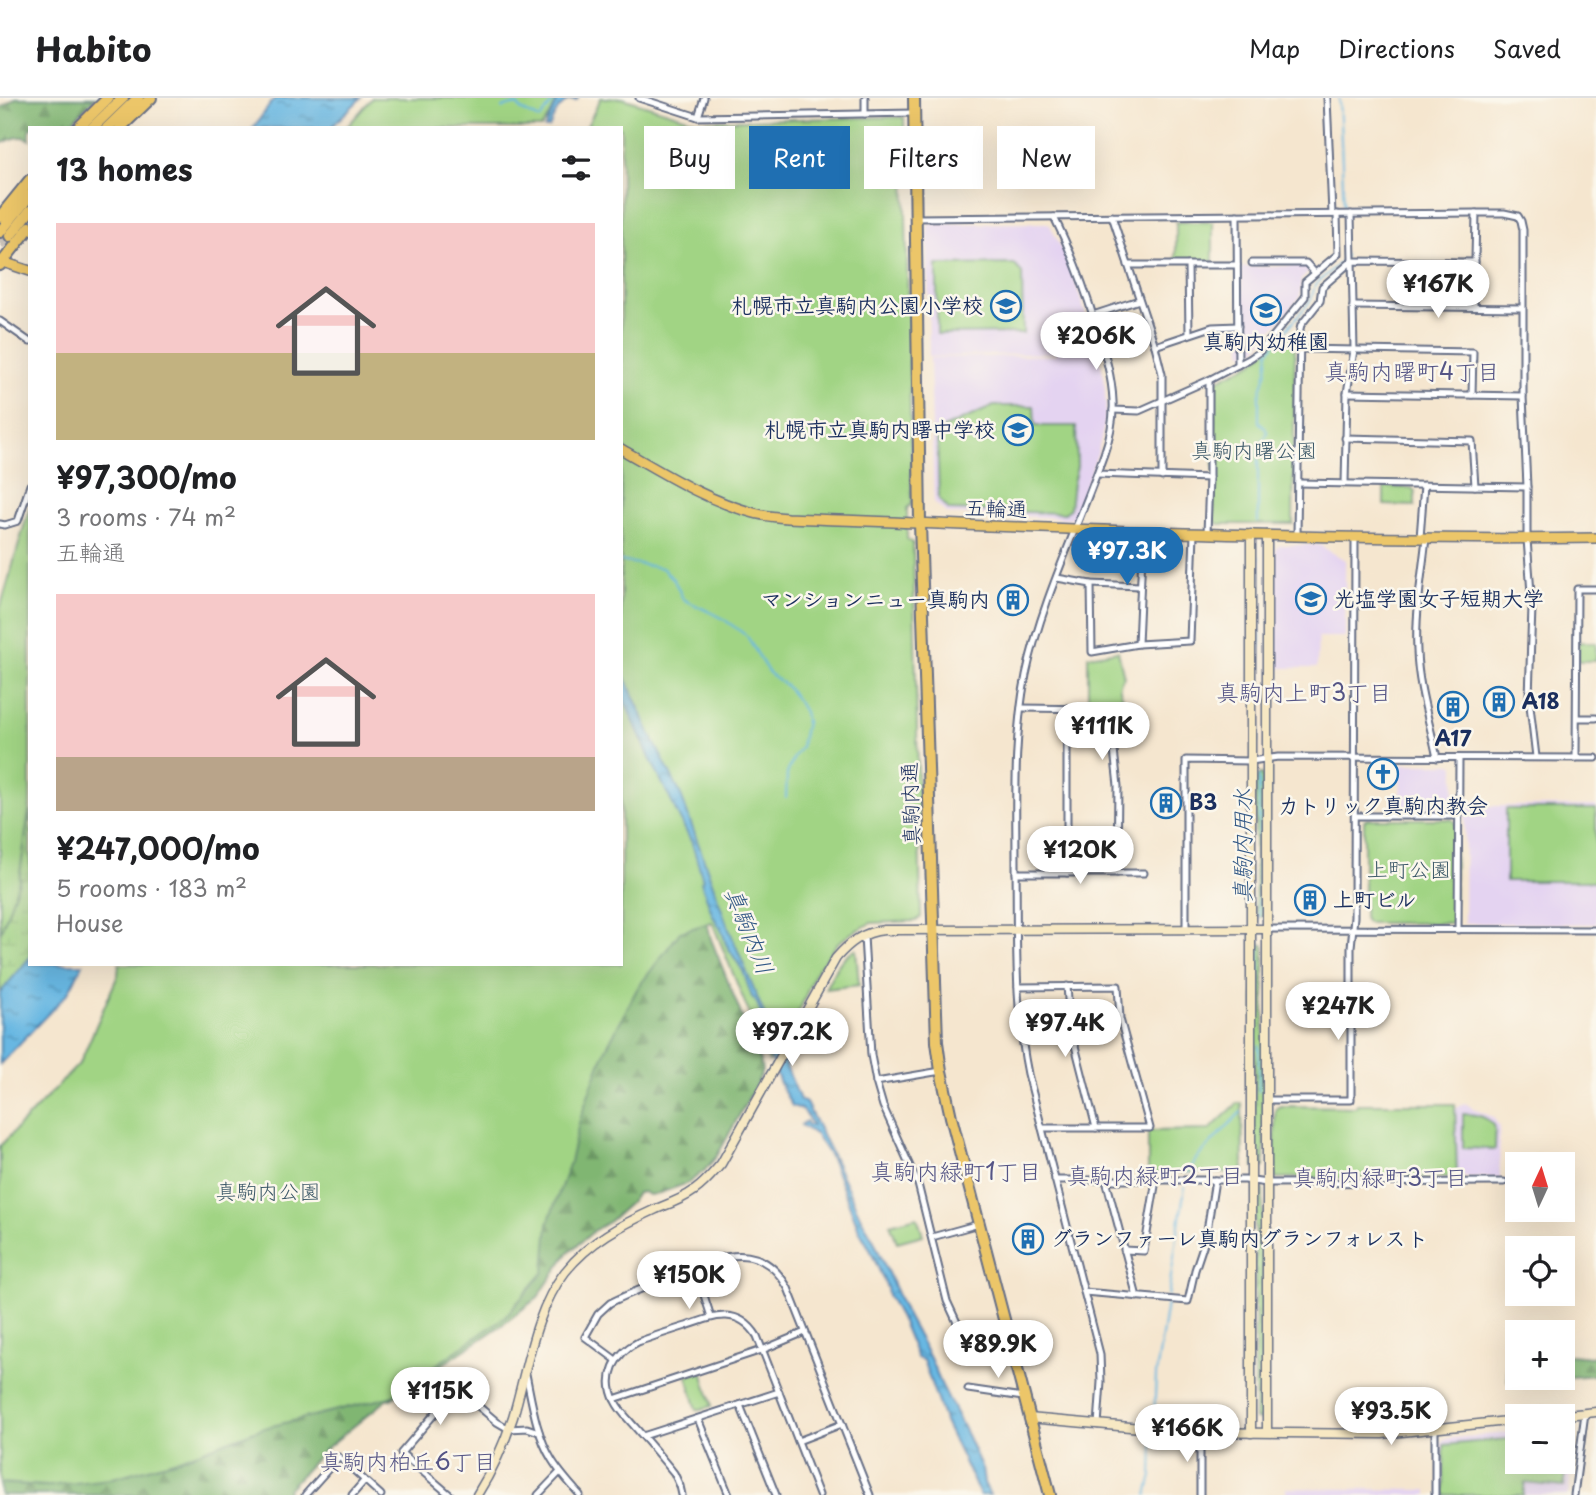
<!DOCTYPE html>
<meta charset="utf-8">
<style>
:root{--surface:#fff;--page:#f2f2f2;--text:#202124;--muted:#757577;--line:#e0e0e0;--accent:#1f6fb2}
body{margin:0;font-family:"Playpen Sans","Klee One",sans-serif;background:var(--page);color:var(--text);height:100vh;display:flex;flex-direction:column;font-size:26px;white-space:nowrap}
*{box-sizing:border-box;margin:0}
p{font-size:23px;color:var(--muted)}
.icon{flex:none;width:38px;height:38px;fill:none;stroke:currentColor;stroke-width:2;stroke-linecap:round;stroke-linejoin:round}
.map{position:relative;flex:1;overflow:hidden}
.sheet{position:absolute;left:28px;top:28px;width:595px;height:840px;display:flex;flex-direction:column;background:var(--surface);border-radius:0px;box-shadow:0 7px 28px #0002}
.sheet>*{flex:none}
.banner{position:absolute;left:644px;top:28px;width:665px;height:63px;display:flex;gap:14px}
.needle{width:46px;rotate:4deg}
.tools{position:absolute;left:1505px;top:1054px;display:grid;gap:14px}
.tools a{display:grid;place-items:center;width:70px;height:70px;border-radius:0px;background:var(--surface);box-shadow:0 7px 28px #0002;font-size:35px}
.price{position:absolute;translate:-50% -60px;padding:0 16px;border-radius:24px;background:#fff;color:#222;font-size:23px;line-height:46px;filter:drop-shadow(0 2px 4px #0008)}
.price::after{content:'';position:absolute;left:50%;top:42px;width:21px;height:16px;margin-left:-10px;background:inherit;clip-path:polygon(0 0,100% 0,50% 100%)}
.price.current{background:var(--accent);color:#fff}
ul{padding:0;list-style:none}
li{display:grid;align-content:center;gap:14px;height:371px;padding:0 28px}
li span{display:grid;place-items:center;height:217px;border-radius:0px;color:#555}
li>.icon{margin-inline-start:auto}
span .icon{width:126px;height:126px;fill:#fffc;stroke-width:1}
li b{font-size:30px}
h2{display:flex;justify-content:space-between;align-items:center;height:84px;padding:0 28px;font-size:30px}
.pill{padding:0 24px;border-radius:0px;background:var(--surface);box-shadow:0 7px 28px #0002;font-size:24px;line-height:63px}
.pill.current{background:var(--accent);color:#fff}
header{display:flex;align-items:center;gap:42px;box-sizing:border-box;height:98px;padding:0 35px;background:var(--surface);border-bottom:2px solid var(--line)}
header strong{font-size:33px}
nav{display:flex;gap:38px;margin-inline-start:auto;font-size:24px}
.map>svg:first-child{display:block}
.built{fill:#e4d3f1}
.grass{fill:url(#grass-dots);stroke:#5e8271;stroke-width:2}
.forest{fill:url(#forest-firs);stroke:#4e7268;stroke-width:2}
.wetland{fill:url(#wetland-marsh);stroke:#5e8271;stroke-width:2}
.park{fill:#a1d484;stroke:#5e8271;stroke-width:2}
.water{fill:url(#water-ripples);stroke:#4173a0;stroke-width:2}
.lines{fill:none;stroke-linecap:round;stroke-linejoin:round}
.stream{stroke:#67b7e2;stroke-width:2}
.highway-tunnel{stroke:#c9c1b8;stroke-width:10;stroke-dasharray:10 5;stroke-linecap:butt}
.street-casing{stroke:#676f86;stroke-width:9}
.secondary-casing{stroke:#676f86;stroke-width:11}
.primary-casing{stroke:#676f86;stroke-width:12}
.highway-casing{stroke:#676f86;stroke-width:14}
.street{stroke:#fff;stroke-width:5}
.secondary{stroke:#f7e8c3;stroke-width:8}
.primary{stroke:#ecc669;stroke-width:9}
.highway{stroke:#ecc669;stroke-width:10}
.labels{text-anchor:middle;stroke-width:5;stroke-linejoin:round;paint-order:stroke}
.poi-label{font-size:21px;font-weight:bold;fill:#1b2f5e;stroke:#fbf7ec;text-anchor:start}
.park-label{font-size:21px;fill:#3c5868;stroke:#fbf7ec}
.street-label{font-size:21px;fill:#1b2f5e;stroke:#fbf7ec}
.neighbourhood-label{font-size:23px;fill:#555586;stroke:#fbf7ec}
.water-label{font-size:23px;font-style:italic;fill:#325886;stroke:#fbf7ec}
</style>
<header>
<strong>Habito</strong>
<nav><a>Map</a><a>Directions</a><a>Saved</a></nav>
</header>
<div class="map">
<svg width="1596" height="1397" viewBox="0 0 1596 1397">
<defs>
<pattern id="grass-dots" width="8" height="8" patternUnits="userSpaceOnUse" patternTransform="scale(1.75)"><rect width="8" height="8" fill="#a1d484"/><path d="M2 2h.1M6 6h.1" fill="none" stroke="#8ab674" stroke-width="1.8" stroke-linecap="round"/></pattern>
<pattern id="forest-firs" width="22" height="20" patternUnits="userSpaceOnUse" patternTransform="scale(1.75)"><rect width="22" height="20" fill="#80b672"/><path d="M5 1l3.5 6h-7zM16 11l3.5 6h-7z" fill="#689461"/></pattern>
<pattern id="wetland-marsh" width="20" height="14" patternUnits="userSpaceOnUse" patternTransform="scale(1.75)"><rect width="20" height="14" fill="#a1d484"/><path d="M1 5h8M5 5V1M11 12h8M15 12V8" fill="none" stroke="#8ab674"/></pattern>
<pattern id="water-ripples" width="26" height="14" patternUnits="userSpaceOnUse" patternTransform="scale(1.75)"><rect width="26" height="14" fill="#67b7e2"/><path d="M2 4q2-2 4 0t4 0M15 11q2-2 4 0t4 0" fill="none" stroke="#5495ba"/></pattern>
</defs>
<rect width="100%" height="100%" fill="#fbf7ec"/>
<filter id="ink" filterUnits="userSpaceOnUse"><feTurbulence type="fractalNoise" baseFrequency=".0143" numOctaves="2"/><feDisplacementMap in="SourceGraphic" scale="14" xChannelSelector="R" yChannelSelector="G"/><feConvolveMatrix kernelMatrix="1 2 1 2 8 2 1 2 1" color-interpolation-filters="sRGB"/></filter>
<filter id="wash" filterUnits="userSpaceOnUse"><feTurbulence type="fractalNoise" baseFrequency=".00686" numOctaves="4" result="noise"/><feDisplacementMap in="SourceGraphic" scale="28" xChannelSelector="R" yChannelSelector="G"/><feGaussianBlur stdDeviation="1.57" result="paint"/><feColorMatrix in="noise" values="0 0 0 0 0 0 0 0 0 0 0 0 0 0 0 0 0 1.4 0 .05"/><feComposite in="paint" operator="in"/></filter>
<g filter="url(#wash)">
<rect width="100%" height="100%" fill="#f5e6cf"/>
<g class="built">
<polygon points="1047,125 1050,127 1069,166 1092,235 1087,236 1098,255 1104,278 1106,307 1105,323 1098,354 1074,419 1070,420 948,416 934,404 930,260 1056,257 1056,237 1064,236 1054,236 1055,255 929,259 928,128 930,126"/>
<polygon points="1305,168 1309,172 1308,175 1301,182 1300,199 1255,252 1248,257 1242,253 1242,169"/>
<polygon points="1279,447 1319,447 1345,462 1345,539 1318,539 1317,570 1276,570 1276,451"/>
<polygon points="1401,666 1452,666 1455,668 1454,712 1452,715 1400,715"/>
<polygon points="1465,708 1596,708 1596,826 1464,825"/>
<polygon points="1465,1005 1476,1012 1493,1019 1499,1028 1500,1080 1457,1079 1456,1011"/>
<polygon points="1563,1329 1572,1329 1576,1332 1568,1397 1441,1397 1441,1344 1444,1341 1517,1334 1517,1363 1563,1363"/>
<polygon points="1286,1390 1428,1392 1428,1397 1286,1397"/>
</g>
<g class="grass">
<polygon points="1261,676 1263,677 1263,819 1257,819 1255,810 1255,680"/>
<polygon points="1255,846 1264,847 1264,1069 1254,1069"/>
<polygon points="1258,1088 1260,1088 1263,1091 1263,1320 1261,1322 1255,1321 1255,1091"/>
</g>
<g class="forest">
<path d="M16 0H95L66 30H30V42C21 35 10 42 0 46V10Z"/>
<polygon points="621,774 701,799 711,841 761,966 762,973 758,983 717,1058 704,1073 688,1085 657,1096 648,1097 644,1094 637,1095 631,1104 610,1123 595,1132 568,1155 538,1199 505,1225 391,1301 390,1299 323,1353 288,1391 287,1397 0,1397 0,1385 48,1388 174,1363 260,1331 621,866"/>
<polygon points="1570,1257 1591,1259 1596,1257 1596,1277 1508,1284 1507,1265 1517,1261 1517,1279 1563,1279 1563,1258"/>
</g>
<polygon class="wetland" points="30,662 30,866 0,916 0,822"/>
<g class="park">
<polygon points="372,0 559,0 556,8 541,30 346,30"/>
<polygon points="601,0 622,0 697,23 904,19 912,406 907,410 907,441 913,445 921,819 916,823 871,825 853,834 838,845 815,874 801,909 769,964 712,824 680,834 637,891 605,953 590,992 579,1025 570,1064 548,1125 544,1174 505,1219 390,1299 260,1331 174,1363 109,1381 48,1388 0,1385 0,1048 80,965 118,877 119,866 621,866 621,30 586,30"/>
<rect x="1176" y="124" width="37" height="39"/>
<polygon points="1014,166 1022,175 1023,235 937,236 937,167"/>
<polygon points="1280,236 1295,237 1293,426 1218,426 1214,421 1214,284 1254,264"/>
<polygon points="994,308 1034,308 1035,328 1076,328 1077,369 1073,385 1070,410 1065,415 949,412 939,401 937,333"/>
<polygon points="1384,389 1412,390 1415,394 1415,408 1384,407"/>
<polygon points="30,408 30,707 19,783 0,836 0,511"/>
<rect x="1578" y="544" width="18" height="19"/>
<path d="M1118 553 1124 579C1118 587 1119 591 1123 600L1101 607H1088V558Z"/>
<rect x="1506" y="711" width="90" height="72"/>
<polygon points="1367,721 1451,721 1455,724 1454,825 1367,825 1364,820 1364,723"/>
<path d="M856 851 859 887 825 891C833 876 840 858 856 851Z"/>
<polygon points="1238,1005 1242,1005 1243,1071 1239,1075 1148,1075 1148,1033 1209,1032"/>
<polygon points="1357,1006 1455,1006 1457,1079 1275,1080 1275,1012 1279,1008 1356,1009"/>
<path d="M1463 1016C1475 1016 1491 1018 1495 1032 1496 1037 1495 1045 1495 1051L1463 1050Z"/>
<polygon points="917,1119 923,1137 897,1144 890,1126"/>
<polygon points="437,1270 451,1282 435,1300 420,1286"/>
<polygon points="702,1273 712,1308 697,1312 687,1278"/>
<polygon points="1517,1340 1517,1363 1563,1363 1563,1346 1570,1347 1564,1389 1525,1385 1523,1397 1444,1397 1444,1347"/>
</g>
<g class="water">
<polygon points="275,0 361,0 330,30 253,30"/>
<path d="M558 0H578L576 3 569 2C558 9 554 17 549 30H545Z"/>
<path d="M621 570 654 644 680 695 728 829 800 1002 806 1005 834 1061 860 1118 873 1141 907 1218 930 1260 941 1286 968 1339 982 1371 984 1385 990 1397H980L944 1322 923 1262 917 1260 902 1224 888 1197 887 1190 870 1151 860 1134 831 1060 816 1037 801 1027 806 1023 808 1027 812 1028C807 1016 805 1011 792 1008L781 988 763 938 766 930 757 905 752 899 743 873 726 846 722 833 713 818 701 784 703 782 692 745 650 660 621 595Z"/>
<polygon points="30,859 30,866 83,866 68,895 0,966 0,895"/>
</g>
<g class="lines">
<g class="stream">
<polyline points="1339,0 1344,109"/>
<polyline points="502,10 512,7 518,7 521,12 540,21 556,0"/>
<polyline points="1258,424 1258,350 1266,338 1267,334 1265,330 1259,324 1259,299 1267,272 1269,253 1311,202 1315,187 1344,161 1345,157"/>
<polyline points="621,463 662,470 674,482 683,501 722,520 747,538 768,574 786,588 797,602 804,614 806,624 801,649 794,659 787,676 786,700"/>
<polyline points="1258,643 1259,552 1261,543 1259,531 1259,459"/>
<polyline points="1259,678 1259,819"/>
<polyline points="1259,840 1259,897"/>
<polyline points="1259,993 1259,948"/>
<polyline points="1188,1075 1196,1061 1241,1014"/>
<polyline points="1168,1198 1185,1088"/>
<polyline points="1154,1320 1156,1277 1167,1205"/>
<polyline points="1147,1397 1152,1378 1153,1342"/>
</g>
</g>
</g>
<g filter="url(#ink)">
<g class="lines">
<polyline class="highway-tunnel" points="0,146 10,138"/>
<g class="street-casing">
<g id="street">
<polyline points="639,0 698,19 914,15"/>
<polyline points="865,0 865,16"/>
<polyline points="1327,0 1332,116"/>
<polyline points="698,19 704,0"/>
<polyline points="1237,117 1238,267"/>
<polyline points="1112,118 1155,248 1162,276 1162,379"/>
<path d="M1054 119C1071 153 1084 188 1095 224 1103 250 1112 276 1113 303 1114 321 1110 339 1104 356 1078 430 1042 501 1026 577 1013 641 1016 705 1016 769 1017 838 1014 908 1028 976L1100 1256 1101 1284 1098 1327"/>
<polyline points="916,120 1476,115 1504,115 1518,118 1521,123 1523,132 1523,298 1527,389 1527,441 1532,509 1529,599 1536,659"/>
<polyline points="1252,165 1306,165 1315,175"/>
<polyline points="1128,167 1237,167"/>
<polyline points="1188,167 1189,236"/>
<polyline points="1353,208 1522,210"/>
<polyline points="1474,209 1476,115"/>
<polyline points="1093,217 1139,202"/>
<polyline points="0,223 30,244"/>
<polyline points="1155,248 1212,229 1238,228"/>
<polyline points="1300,251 1473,254 1472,297"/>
<polyline points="1347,295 1523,298"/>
<polyline points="1113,312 1139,313 1209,282 1249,261 1258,255 1270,242 1305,199 1305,184 1338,156 1337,116"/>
<polyline points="1345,340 1472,343 1475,388"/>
<polyline points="1097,376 1209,380"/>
<polyline points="1298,385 1527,389"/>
<polyline points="1345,385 1347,295 1354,252 1351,116"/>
<polyline points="0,426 5,427 18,423 30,387"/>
<polyline points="1207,435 1209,380 1209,282"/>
<polyline points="1297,437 1300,231 1301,227 1320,203 1322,189 1352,163 1475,164"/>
<polyline points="1420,440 1424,387"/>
<path d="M1426 440C1422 477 1415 516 1417 553 1418 589 1430 625 1437 660"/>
<polyline points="1057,480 1091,486 1092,554 1138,546 1190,543 1194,435"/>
<polyline points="1091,486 1140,488"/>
<polyline points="1138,546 1143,433"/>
<polyline points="1021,610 1099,611 1114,652 1118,688 1117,775"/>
<polyline points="1577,620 1596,620"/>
<polyline points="1576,660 1577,491 1596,491"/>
<polyline points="1355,718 1459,718"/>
<polyline points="1016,775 1144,775"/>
<polyline points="1067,775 1067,610"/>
<polyline points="1267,831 1596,832"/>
<polyline points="1186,832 1186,662 1251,663 1278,659 1596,660"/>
<polyline points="1458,832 1459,660"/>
<polyline points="864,838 871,957 876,984 883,1008 918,1086 947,1203 973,1259 978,1262 1011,1253"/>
<polyline points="1067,888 1070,928 1096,1030"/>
<polyline points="1018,889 1118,888 1120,921 1150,1030 1042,1030"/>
<polyline points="876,984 941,973"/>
<polyline points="1267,1002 1351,1002 1351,849 1354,819 1355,439"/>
<polyline points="1055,1082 1245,1082 1267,1085 1504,1084"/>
<polyline points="1106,1082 1137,1199"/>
<polyline points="932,1139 979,1126"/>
<polyline points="1124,1152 1144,1153 1156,1082"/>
<polyline points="695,1169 711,1219"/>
<polyline points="1084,1194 1188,1203 1195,1172 1206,1139 1215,1082"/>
<path d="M616 1262 585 1239 598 1216 610 1205C629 1195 650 1188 670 1179 713 1162 758 1136 788 1190L870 1397"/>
<path d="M526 1276C532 1305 536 1336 552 1362 560 1375 570 1386 580 1397"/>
<polyline points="968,1291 1023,1299"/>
<polyline points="614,1301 762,1252 805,1234"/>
<polyline points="740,1307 776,1397"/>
<polyline points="698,1321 729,1397"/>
<polyline points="643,1338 779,1294"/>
<polyline points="798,1343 842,1326"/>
<polyline points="305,1397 339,1359 381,1397"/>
<polyline points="352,1397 364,1383"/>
<polyline points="450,1397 401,1355 457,1290 497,1324 509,1331 527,1330 539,1334"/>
<polyline points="538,1397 560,1374"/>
<path d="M682 1397 680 1388 674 1375C661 1359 648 1344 635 1329 628 1321 619 1312 615 1303 603 1279 615 1255 638 1244 654 1238 670 1233 686 1228 714 1218 738 1208 757 1238L819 1397"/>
<polyline points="1200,1397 1200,1334"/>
<polyline points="1435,1397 1435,1330"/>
<polyline points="1574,1397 1585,1315"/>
</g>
</g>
<g class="secondary-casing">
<g id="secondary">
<polyline points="1251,436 1251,1335"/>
<polyline points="1556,1318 1596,1314"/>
<polyline points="1029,1320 1186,1334 1382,1336 1517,1322"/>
<polyline points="1267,1334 1267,437"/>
<path d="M477 1397C492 1373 504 1347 513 1319 527 1272 534 1214 565 1174 590 1143 621 1127 656 1111 669 1106 683 1101 695 1092 705 1085 713 1075 721 1066L836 860C849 845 863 834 884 832L1267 831"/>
</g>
</g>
<g class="primary-casing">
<g id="primary">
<polyline points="0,163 30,173"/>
<path d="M621 351C663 375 707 403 754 415 765 418 776 419 787 420 1056 430 1326 444 1596 440"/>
</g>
</g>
<g class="highway-casing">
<g id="highway">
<polyline points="914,0 920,425 937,944 941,973 951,1019 1050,1397"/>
<polyline points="78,30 108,0"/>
<polyline points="92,30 123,0"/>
<polyline points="107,30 138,0"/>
<polyline points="120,30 151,0"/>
<polyline points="0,119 30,82"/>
<polyline points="0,134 30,97"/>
<polyline points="10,138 30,113"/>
<polyline points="0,167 30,129"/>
</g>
</g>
<use href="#street" class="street"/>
<use href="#secondary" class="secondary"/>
<use href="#primary" class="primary"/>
<use href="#highway" class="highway"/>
</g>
</g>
<defs>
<g id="school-ring" transform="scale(1.575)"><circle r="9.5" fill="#fbf7ec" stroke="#1f6fb2" stroke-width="1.5"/><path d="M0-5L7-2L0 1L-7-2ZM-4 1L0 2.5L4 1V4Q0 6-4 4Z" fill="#1f6fb2"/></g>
<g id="university-ring" transform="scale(1.575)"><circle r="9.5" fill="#fbf7ec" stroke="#1f6fb2" stroke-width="1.5"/><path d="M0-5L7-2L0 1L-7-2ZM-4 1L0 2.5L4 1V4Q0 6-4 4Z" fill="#1f6fb2"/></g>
<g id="building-ring" transform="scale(1.575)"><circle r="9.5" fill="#fbf7ec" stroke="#1f6fb2" stroke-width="1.5"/><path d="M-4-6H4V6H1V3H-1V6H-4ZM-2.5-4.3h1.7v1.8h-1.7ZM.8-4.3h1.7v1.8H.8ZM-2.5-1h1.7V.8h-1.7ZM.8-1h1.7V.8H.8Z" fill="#1f6fb2"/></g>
<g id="church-ring" transform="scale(1.575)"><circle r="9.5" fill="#fbf7ec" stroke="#1f6fb2" stroke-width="1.5"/><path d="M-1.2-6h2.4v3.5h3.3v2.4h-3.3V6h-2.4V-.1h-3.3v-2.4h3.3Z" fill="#1f6fb2"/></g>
</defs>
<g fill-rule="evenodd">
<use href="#school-ring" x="1006" y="208"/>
<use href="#school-ring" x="1266" y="212"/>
<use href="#school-ring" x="1018" y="332"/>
<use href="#university-ring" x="1311" y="501"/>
<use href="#building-ring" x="1013" y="502"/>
<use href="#building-ring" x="1499" y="604"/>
<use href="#building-ring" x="1453" y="609"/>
<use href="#church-ring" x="1383" y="676"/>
<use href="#building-ring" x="1166" y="705"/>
<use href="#building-ring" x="1310" y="802"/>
<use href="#building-ring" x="1028" y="1141"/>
</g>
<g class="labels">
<g class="poi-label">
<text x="983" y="215" text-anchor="end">札幌市立真駒内公園小学校</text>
<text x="1266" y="251" text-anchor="middle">真駒内幼稚園</text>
<text x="995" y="339" text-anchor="end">札幌市立真駒内曙中学校</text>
<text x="1334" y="508">光塩学園女子短期大学</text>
<text x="990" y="509" text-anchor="end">マンションニュー真駒内</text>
<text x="1522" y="611">A18</text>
<text x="1453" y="648" text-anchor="middle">A17</text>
<text x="1189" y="712">B3</text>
<text x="1383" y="715" text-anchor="middle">カトリック真駒内教会</text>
<text x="1333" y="809">上町ビル</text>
<text x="1051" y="1148">グランファーレ真駒内グランフォレスト</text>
</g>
<g class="park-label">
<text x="1254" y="360">真駒内曙公園</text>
<text x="1409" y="779">上町公園</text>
<text x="268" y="1101">真駒内公園</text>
</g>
<g class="street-label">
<text transform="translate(996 411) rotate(2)" y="7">五輪通</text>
<text transform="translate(911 706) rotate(-92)" y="7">真駒内通</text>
</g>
<g class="neighbourhood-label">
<text x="1412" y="282">真駒内曙町4丁目</text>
<text x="1304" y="603">真駒内上町3丁目</text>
<text x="956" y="1082">真駒内緑町1丁目</text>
<text x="1155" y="1086">真駒内緑町2丁目</text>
<text x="1380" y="1088">真駒内緑町3丁目</text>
<text x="408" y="1372">真駒内柏丘6丁目</text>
</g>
<g class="water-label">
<text transform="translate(1243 748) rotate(-90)" y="8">真駒内用水</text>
<text transform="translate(749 833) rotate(68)" y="8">真駒内川</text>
</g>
</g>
</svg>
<div class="tools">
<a><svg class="needle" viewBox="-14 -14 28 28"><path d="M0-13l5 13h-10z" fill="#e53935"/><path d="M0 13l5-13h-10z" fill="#757577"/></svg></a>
<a><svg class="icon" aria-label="locate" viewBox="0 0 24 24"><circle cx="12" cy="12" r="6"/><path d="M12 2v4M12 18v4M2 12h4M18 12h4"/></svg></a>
<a>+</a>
<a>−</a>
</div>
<b class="price" style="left:1438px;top:222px">¥167K</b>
<b class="price" style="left:1096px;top:274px">¥206K</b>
<b class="price current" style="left:1127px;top:489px">¥97.3K</b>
<b class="price" style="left:1102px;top:664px">¥111K</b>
<b class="price" style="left:1080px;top:788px">¥120K</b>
<b class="price" style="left:1338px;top:944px">¥247K</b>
<b class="price" style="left:1065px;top:961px">¥97.4K</b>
<b class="price" style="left:792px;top:970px">¥97.2K</b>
<b class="price" style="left:689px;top:1213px">¥150K</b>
<b class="price" style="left:998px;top:1282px">¥89.9K</b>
<b class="price" style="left:440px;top:1329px">¥115K</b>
<b class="price" style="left:1391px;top:1349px">¥93.5K</b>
<b class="price" style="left:1187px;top:1366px">¥166K</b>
<div class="banner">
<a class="pill">Buy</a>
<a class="pill current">Rent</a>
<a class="pill">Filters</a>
<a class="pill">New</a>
</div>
<section class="sheet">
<h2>13 homes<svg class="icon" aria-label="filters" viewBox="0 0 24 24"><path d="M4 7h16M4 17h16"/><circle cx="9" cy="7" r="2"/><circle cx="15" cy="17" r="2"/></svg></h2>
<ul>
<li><span style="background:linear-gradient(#f6c9c9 60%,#c2b280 0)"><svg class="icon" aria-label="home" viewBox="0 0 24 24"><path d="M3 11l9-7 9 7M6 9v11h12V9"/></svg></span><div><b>¥97,300/mo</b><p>3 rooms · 74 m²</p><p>五輪通</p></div></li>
<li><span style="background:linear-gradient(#f6c9c9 75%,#b9a48a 0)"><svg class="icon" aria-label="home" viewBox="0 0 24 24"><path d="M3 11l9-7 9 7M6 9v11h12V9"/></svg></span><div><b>¥247,000/mo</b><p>5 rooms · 183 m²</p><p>House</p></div></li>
</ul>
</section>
</div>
